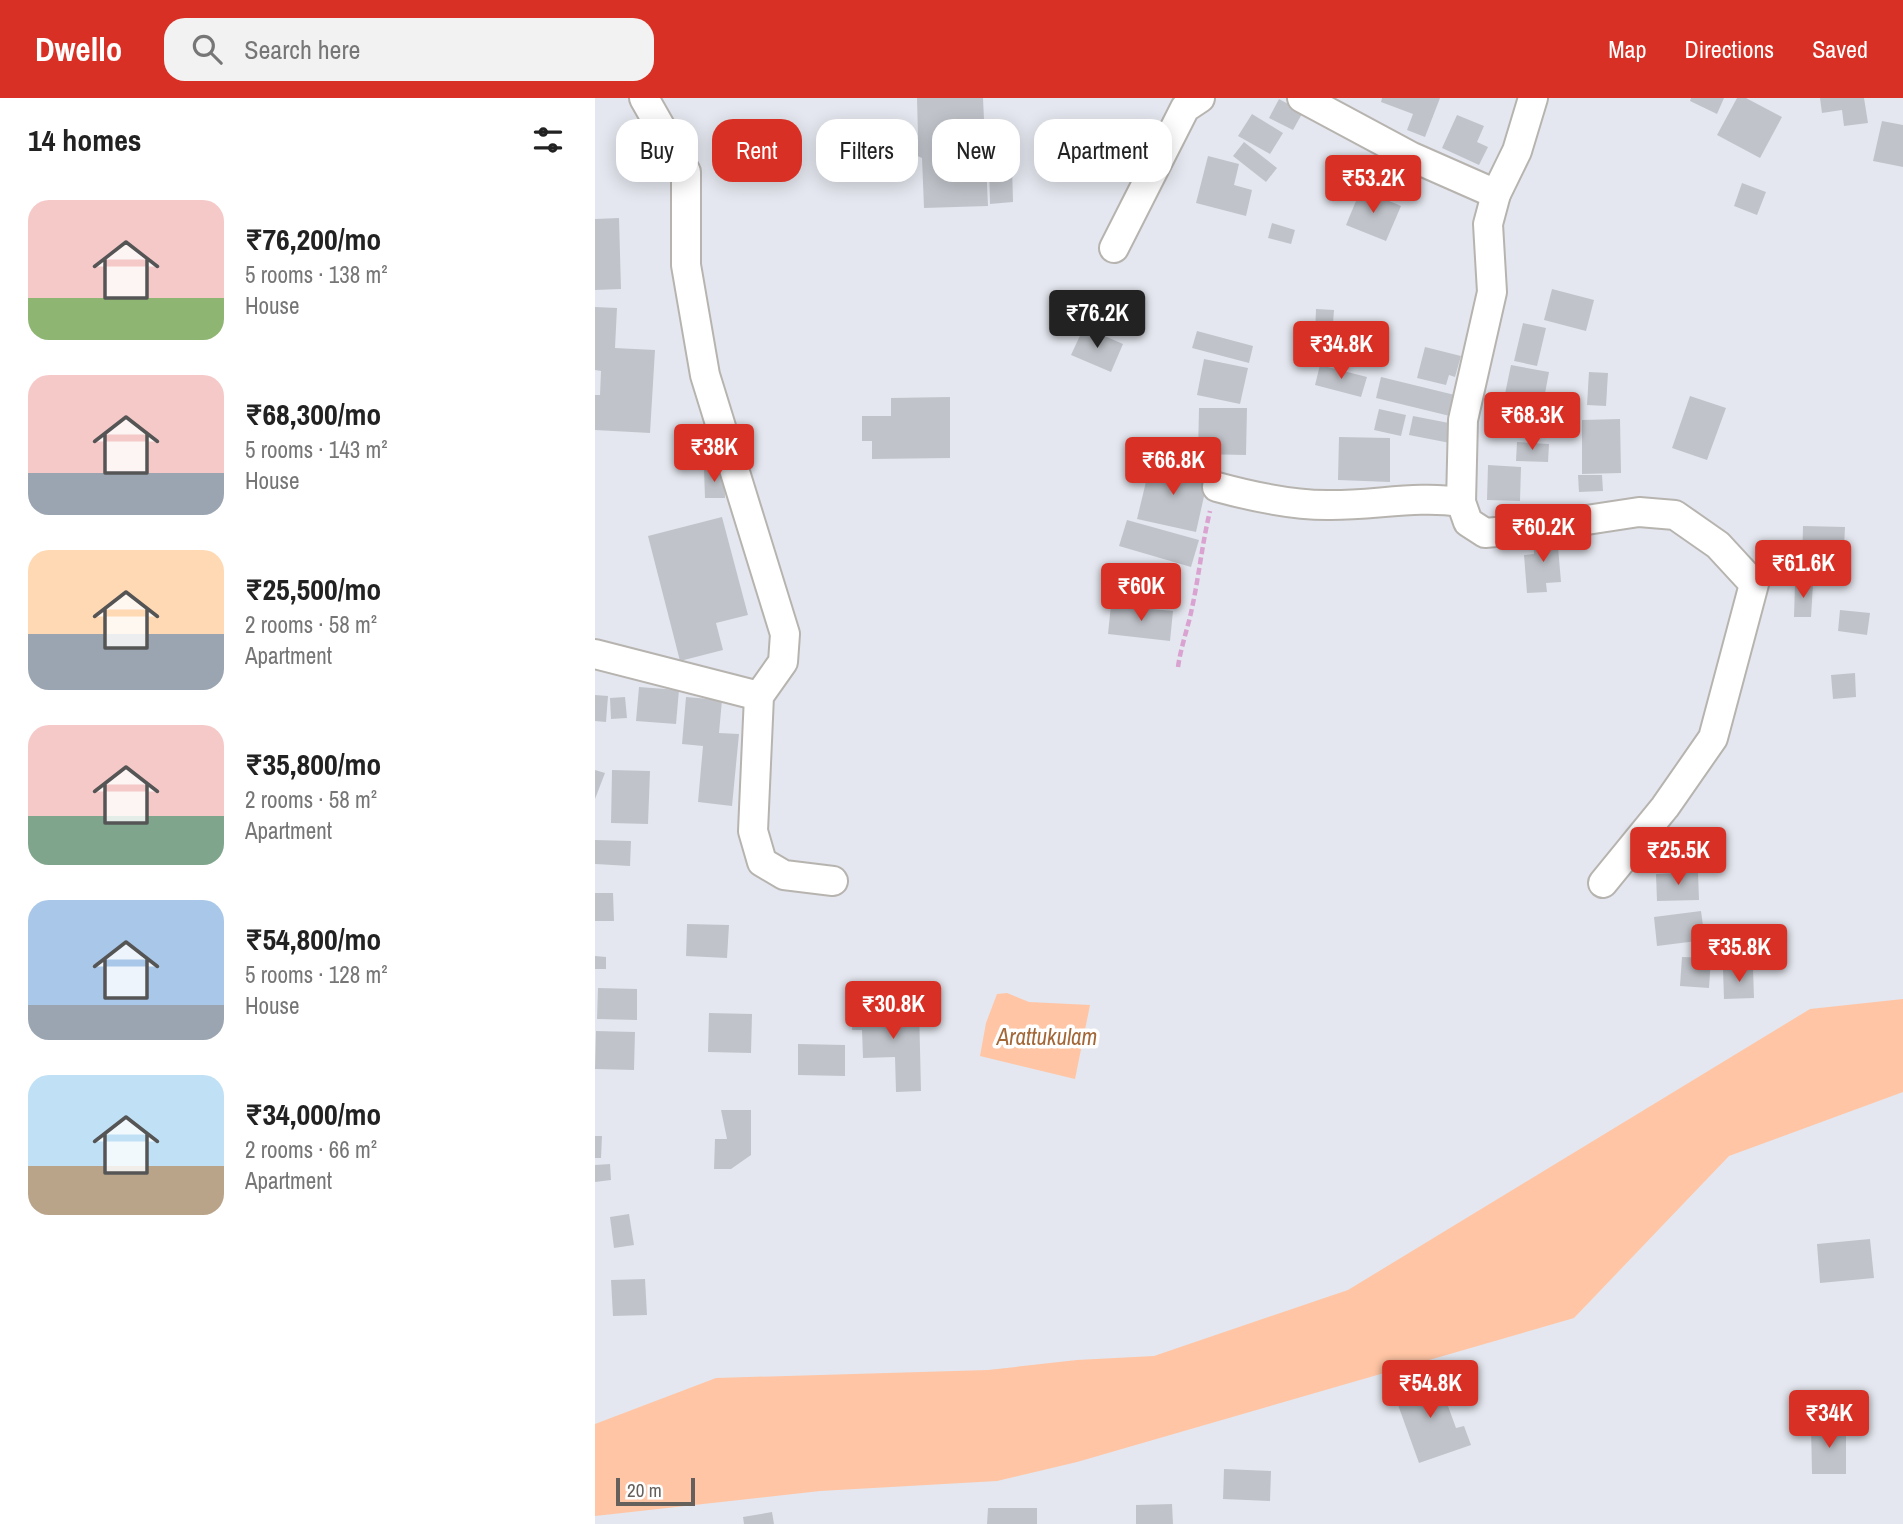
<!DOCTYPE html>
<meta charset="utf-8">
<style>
:root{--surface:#fff;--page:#f2f2f2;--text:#222;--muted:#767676;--accent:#d93025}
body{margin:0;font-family:"Archivo Narrow",sans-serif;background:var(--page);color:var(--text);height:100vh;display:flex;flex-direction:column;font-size:26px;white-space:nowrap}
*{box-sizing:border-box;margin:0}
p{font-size:23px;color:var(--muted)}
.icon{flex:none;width:38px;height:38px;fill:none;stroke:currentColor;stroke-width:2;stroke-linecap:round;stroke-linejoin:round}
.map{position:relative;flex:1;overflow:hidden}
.side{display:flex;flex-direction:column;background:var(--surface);width:595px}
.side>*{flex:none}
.top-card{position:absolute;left:21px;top:21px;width:665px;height:63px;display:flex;gap:14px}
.scale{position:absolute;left:21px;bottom:18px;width:79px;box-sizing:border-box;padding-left:7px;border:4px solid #65605c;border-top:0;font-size:19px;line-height:24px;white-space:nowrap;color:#65605c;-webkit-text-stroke:5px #fff;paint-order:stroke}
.price{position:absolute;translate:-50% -60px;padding:0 16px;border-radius:7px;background:var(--accent);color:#fff;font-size:23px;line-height:46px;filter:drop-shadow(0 2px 4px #0008)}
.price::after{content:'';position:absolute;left:50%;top:42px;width:21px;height:16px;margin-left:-10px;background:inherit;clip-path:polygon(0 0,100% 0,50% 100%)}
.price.selected{background:#222;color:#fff}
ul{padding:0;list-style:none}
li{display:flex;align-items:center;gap:21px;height:175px;padding:0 28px}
li span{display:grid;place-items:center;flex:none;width:196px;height:140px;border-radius:21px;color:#555}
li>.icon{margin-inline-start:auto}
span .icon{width:84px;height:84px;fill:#fffc;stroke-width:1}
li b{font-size:30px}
h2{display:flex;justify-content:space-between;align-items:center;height:84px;padding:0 28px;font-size:30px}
.tag{padding:0 24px;border-radius:21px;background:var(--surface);box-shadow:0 4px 18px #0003;font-size:24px;line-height:63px}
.tag.selected{background:var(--accent);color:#fff}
header{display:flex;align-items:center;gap:42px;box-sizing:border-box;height:98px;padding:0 35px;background:var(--accent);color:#fff}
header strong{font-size:33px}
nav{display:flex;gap:38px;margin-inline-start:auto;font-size:24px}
.search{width:490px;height:63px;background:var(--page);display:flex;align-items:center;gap:18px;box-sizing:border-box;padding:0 24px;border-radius:21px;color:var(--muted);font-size:26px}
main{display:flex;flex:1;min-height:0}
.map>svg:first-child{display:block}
.water{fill:#ffc5a4}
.building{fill:#c0c4ca}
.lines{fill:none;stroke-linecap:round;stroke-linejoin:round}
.street-casing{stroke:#b7b4b0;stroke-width:32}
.path{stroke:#daa2d0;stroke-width:4.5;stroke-dasharray:7 3.5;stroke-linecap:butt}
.street{stroke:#fff;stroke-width:28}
.labels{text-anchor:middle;stroke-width:7;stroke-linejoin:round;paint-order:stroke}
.water-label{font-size:23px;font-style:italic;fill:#a36738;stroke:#fff}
</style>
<header>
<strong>Dwello</strong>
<div class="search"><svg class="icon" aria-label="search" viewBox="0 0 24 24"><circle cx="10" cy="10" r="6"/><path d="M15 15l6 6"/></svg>Search here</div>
<nav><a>Map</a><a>Directions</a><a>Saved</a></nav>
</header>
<main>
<section class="side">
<h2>14 homes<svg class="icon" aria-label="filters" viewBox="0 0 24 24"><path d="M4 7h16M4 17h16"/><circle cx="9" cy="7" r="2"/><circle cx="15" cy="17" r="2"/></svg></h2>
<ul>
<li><span style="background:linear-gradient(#f6c9c9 70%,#8fb573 0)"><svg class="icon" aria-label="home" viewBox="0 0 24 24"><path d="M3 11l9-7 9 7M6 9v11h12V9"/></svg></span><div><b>₹76,200/mo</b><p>5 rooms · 138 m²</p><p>House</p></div></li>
<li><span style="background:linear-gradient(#f6c9c9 70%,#9aa5b1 0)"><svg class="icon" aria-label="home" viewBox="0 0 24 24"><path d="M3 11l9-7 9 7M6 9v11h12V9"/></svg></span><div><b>₹68,300/mo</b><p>5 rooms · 143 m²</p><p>House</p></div></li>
<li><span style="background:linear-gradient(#ffd9b3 60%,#9aa5b1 0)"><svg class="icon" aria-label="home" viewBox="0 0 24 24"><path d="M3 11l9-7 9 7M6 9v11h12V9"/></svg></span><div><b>₹25,500/mo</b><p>2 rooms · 58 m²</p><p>Apartment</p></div></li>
<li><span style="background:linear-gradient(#f6c9c9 65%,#7fa58c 0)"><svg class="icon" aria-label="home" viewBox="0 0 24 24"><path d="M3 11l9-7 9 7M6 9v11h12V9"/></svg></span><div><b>₹35,800/mo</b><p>2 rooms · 58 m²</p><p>Apartment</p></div></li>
<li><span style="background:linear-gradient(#a9c7e8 75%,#9aa5b1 0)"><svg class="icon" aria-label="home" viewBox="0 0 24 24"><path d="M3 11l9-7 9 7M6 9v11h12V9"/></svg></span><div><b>₹54,800/mo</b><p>5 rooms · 128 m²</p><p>House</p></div></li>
<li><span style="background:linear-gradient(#bfe0f5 65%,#b9a48a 0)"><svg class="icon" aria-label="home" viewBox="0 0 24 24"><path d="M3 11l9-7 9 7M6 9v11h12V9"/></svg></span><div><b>₹34,000/mo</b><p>2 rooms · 66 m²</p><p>Apartment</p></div></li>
</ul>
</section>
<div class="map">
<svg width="1308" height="1426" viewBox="0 0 1308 1426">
<rect width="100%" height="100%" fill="#e4e7ef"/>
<g class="water">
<polygon points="412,895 434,904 495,907 480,981 385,958 391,925 402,896"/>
<polygon points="1308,901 1308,994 1134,1058 979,1220 482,1364 402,1383 225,1393 0,1418 0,1326 121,1280 393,1272 482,1262 559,1258 753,1192 1215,911"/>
</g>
<g class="building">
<polygon points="322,0 388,0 393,108 329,110 327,60 318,56 317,52 317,47 323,39"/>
<polygon points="787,0 845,0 830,39 812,32 818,16 786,4"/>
<polygon points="1096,0 1129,0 1122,16 1095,3"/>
<polygon points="1142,0 1151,0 1187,19 1165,60 1122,37"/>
<polygon points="1225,0 1269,0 1273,25 1249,28 1247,12 1227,15"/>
<polygon points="684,1 708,14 698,32 674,20"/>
<polygon points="657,16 688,35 675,56 643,38"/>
<polygon points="862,17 889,28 882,44 893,49 884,67 847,50"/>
<polygon points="1287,23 1308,27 1308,69 1278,63"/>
<polygon points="649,44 682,70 671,84 638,58"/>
<polygon points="613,58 644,66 639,87 657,92 651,118 601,105"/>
<polygon points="417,67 418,104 395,106 394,68"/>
<polygon points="1147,85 1171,94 1162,117 1139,108"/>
<polygon points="766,91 806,108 791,143 751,127"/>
<polygon points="24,120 26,191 0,192 0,121"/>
<polygon points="677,125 700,132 696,146 673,140"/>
<polygon points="957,191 999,202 991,233 949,222"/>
<polygon points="0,209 22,210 20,250 60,252 55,335 0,332 0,297 5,297 6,273 0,272"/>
<polygon points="721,211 739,212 737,238 720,237"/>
<polygon points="928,225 951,230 942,268 919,263"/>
<polygon points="489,229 528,246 516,274 476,257"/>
<polygon points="602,233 658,248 654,265 597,250"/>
<polygon points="830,249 866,258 860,279 854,277 851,287 822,280"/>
<polygon points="609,261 653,270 645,306 602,297"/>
<polygon points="725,267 772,279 766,299 720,287"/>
<polygon points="916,267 954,274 945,322 906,315"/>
<polygon points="994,274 1013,275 1011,308 992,307"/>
<polygon points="786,279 864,298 859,319 781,300"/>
<polygon points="1095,298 1131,310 1112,362 1077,350"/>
<polygon points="355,299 355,360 277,361 277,343 267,343 267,318 296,318 296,300"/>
<polygon points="604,310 652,310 651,357 603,356"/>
<polygon points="784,311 811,317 806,338 779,332"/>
<polygon points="818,318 859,326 855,345 814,337"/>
<polygon points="1025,321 1026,375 987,376 987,322"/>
<polygon points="744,339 795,340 795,384 743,382"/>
<polygon points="922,344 954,346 953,364 921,363"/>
<polygon points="556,363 614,376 601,434 542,421"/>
<polygon points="893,367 926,369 925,403 892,402"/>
<polygon points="109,371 129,371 130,400 110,400"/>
<polygon points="983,377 1007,377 1008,393 984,394"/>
<polygon points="127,419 153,517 121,525 128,552 85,563 53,438"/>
<polygon points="532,422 604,442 596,469 524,448"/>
<polygon points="1208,428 1250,429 1248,471 1207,470"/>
<polygon points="962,437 966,484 951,485 952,494 932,495 929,457 939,456 938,439"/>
<polygon points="1200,485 1218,486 1216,519 1199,519"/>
<polygon points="516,507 578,513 575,543 513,536"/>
<polygon points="1245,512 1275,515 1272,537 1243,533"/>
<polygon points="1260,575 1261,599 1238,601 1236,577"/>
<polygon points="44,589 84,592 81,626 41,623"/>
<polygon points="0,597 13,598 11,624 0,623"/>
<polygon points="30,599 32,620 16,621 15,600"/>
<polygon points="91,599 127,602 124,635 144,636 137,708 103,704 108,648 87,646"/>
<polygon points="0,672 10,675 0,701"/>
<polygon points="17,672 55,673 53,726 16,725"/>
<polygon points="0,742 36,743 35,768 0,766"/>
<polygon points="1103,774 1104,802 1062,803 1061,776"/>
<polygon points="0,795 18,795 19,823 0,823"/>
<polygon points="1106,813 1110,842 1062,848 1059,819"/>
<polygon points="92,826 134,827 132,860 91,858"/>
<polygon points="0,858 11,859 11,871 0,871"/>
<polygon points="1087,859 1116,860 1114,890 1085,888"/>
<polygon points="1158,870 1159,900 1129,901 1128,871"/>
<polygon points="3,890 42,891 42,922 2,921"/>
<polygon points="324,909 326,993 301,994 300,959 268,960 267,932 257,932 257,910"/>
<polygon points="114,915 157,916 156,955 113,954"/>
<polygon points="1,933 40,934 39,972 0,971"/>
<polygon points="203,946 250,947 250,978 203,977"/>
<polygon points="126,1012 156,1012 156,1057 136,1071 119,1071 120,1041 132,1041"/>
<polygon points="0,1038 7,1038 6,1060 0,1060"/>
<polygon points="15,1066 16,1082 0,1084 0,1067"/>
<polygon points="34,1116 39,1147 19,1150 15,1119"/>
<polygon points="1275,1141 1279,1180 1225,1185 1222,1146"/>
<polygon points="50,1181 52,1217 18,1218 16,1182"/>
<polygon points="842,1278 861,1330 869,1328 876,1347 824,1365 798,1293"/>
<polygon points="1216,1328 1251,1328 1251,1376 1217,1376"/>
<polygon points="629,1371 676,1373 675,1403 628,1401"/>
<polygon points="577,1406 578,1426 541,1426 541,1407"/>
<polygon points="393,1410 442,1410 442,1426 392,1426"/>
<polygon points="177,1414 179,1426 149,1426 148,1419"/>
</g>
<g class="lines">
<g class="street-casing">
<g id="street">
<polyline points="49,0 91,74 91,167 110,277 190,536 188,564 164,598 158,733 167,764 189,777 238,783"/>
<polyline points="707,0 817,59 901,96"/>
<polyline points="938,0 922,53 901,96 893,126 897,194 868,322 866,404 873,424 890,435 933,431 1044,414 1080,417 1123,447 1159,486 1118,640 1070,709 1008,785"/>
<polyline points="519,150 590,10 605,0"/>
<path d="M622 389C655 398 697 407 732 407 777 408 822 397 866 404"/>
<polyline points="0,556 164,598"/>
</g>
</g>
<path class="path" d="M583 569C586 548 593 530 597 510 604 478 607 446 615 413"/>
<use href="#street" class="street"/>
</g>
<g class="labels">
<g class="water-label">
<text x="452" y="947">Arattukulam</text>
</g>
</g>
</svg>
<div class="scale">20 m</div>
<b class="price" style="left:778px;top:117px">₹53.2K</b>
<b class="price selected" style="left:502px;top:252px">₹76.2K</b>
<b class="price" style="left:746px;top:283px">₹34.8K</b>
<b class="price" style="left:937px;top:354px">₹68.3K</b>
<b class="price" style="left:119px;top:386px">₹38K</b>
<b class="price" style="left:578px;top:399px">₹66.8K</b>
<b class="price" style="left:948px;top:466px">₹60.2K</b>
<b class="price" style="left:1208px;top:502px">₹61.6K</b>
<b class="price" style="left:546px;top:525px">₹60K</b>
<b class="price" style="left:1083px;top:789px">₹25.5K</b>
<b class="price" style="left:1144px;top:886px">₹35.8K</b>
<b class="price" style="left:298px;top:943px">₹30.8K</b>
<b class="price" style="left:835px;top:1322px">₹54.8K</b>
<b class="price" style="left:1234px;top:1352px">₹34K</b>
<div class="top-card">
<a class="tag">Buy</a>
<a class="tag selected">Rent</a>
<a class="tag">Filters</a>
<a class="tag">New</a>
<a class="tag">Apartment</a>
</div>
</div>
</main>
